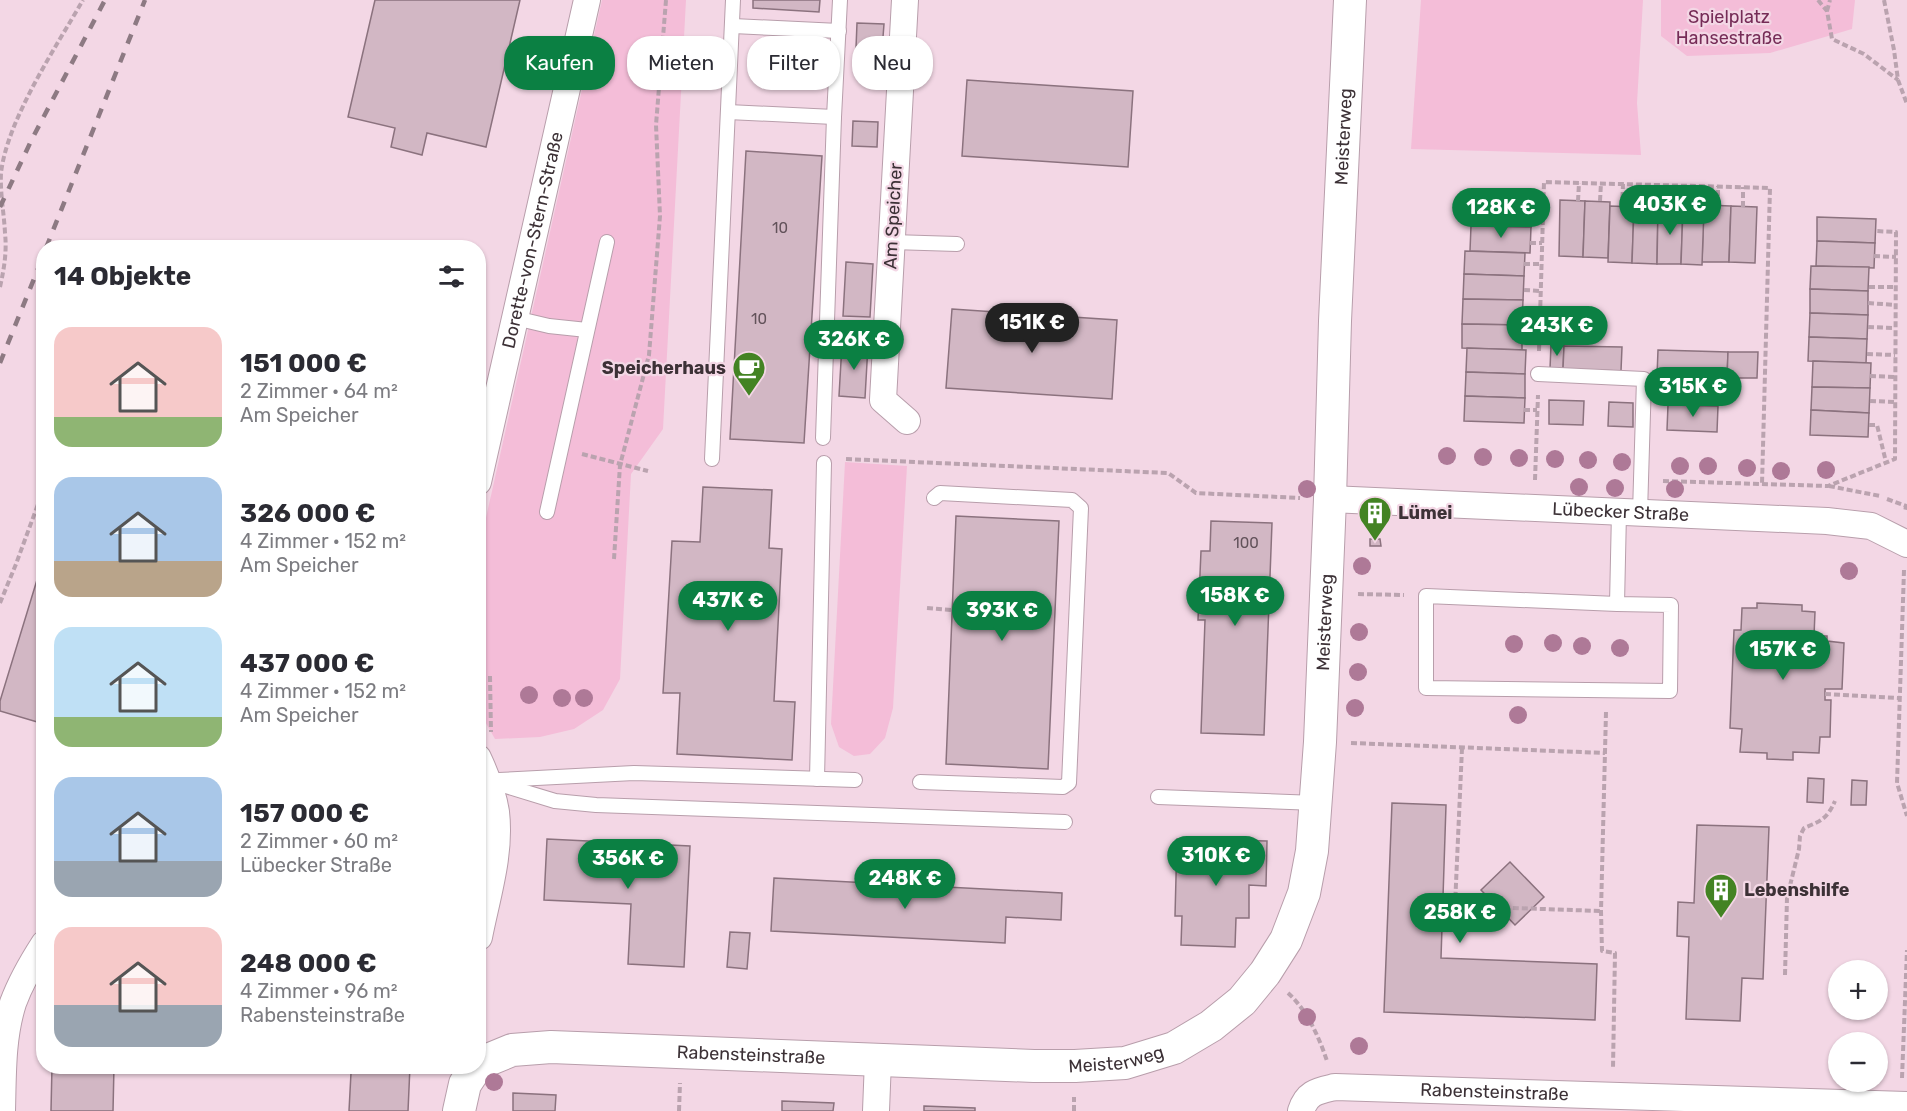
<!DOCTYPE html>
<html lang="de">
<meta charset="utf-8">
<style>
:root{--surface:#fff;--page:#f7f7f7;--text:#2b2b33;--muted:#7c7c81;--accent:#0b8043}
body{margin:0;font-family:Rubik,sans-serif;background:var(--page);color:var(--text);height:100vh;display:flex;flex-direction:column;font-size:22px;white-space:nowrap}
*{box-sizing:border-box;margin:0}
p{font-size:20px;color:var(--muted)}
.icon{flex:none;width:33px;height:33px;fill:none;stroke:currentColor;stroke-width:2;stroke-linecap:round;stroke-linejoin:round}
.map{position:relative;flex:1;overflow:hidden}
.side{position:absolute;left:36px;top:240px;width:450px;height:834px;display:flex;flex-direction:column;background:var(--surface);border-radius:24px;box-shadow:0 2px 4px #0004}
.side>*{flex:none}
.guide{position:absolute;left:504px;top:36px;width:570px;height:54px;display:flex;gap:12px}
.fabs{position:absolute;left:1828px;top:960px;display:grid;gap:12px}
.fabs a{display:grid;place-items:center;width:60px;height:60px;border-radius:50%;background:var(--surface);box-shadow:0 2px 4px #0004;font-size:30px}
.price{position:absolute;translate:-50% -51px;padding:0 14px;border-radius:21px;background:var(--accent);color:#fff;font-size:20px;line-height:39px;filter:drop-shadow(0 2px 3px #0008)}
.price::after{content:'';position:absolute;left:50%;top:36px;width:18px;height:14px;margin-left:-9px;background:inherit;clip-path:polygon(0 0,100% 0,50% 100%)}
.price.on{background:#222;color:#fff}
ul{padding:0;list-style:none}
li{display:flex;align-items:center;gap:18px;height:150px;padding:0 18px}
li span{display:grid;place-items:center;flex:none;width:168px;height:120px;border-radius:18px;color:#555}
li>.icon{margin-inline-start:auto}
span .icon{width:72px;height:72px;fill:#fffc;stroke-width:1}
li b{font-size:26px}
h2{display:flex;justify-content:space-between;align-items:center;height:72px;padding:0 18px;font-size:26px}
.pill{padding:0 21px;border-radius:24px;background:var(--surface);box-shadow:0 2px 4px #0004;font-size:21px;line-height:54px}
.pill.on{background:var(--accent);color:#fff}
.map>svg:first-child{display:block}
.green{fill:#f4bdd8}
.building{fill:#d2b7c4;stroke:#8b727e;stroke-width:1.5}
.lines{fill:none;stroke-linecap:round;stroke-linejoin:round}
.service-casing{stroke:#b89eab;stroke-width:16}
.minor-casing{stroke:#b89eab;stroke-width:28}
.tertiary-casing{stroke:#b89eab;stroke-width:34}
.path{stroke:#baa3af;stroke-width:4;stroke-dasharray:6 3;stroke-linecap:butt}
.service{stroke:#fff;stroke-width:14}
.minor{stroke:#fff;stroke-width:26}
.tertiary{stroke:#fff;stroke-width:32}
.rail{stroke:#8d7a83;stroke-width:4.5;stroke-dasharray:10 10;stroke-linecap:butt}
.tree{fill:#ae7997}
.labels{text-anchor:middle;stroke-width:4.5;stroke-linejoin:round;paint-order:stroke}
.number-label{font-size:15px;fill:#62525a}
.park-label{font-size:18px;fill:#762c57;stroke:#f3d7e5}
.street-label{font-size:18px;fill:#3c3136;stroke:#f3d7e5}
.poi-label{font-size:18px;font-weight:bold;fill:#3c3136;stroke:#f3d7e5;text-anchor:start}
</style>
<div class="map">
<svg width="1907" height="1111" viewBox="0 0 1907 1111">
<rect width="100%" height="100%" fill="#f3d7e5"/>
<g class="green">
<polygon points="602,0 686,0 663,429 631,474 620,679 603,710 574,729 540,737 495,739 479,711 479,549"/>
<polygon points="1421,0 1643,0 1637,103 1641,155 1411,149"/>
<polygon points="1661,0 1855,0 1852,29 1770,53 1687,56 1661,36"/>
<polygon points="845,462 907,466 893,708 885,738 870,754 854,756 839,747 831,724"/>
</g>
<g class="building">
<polygon points="375,0 520,0 486,147 427,133 422,155 391,147 395,128 348,117"/>
<polygon points="753,0 820,0 819,12 753,8"/>
<polygon points="857,23 884,24 882,50 856,48"/>
<polygon points="967,80 1133,91 1128,167 962,156"/>
<polygon points="853,121 878,122 877,147 852,146"/>
<polygon points="746,151 822,156 804,443 730,439"/>
<polygon points="1560,200 1585,201 1583,257 1559,256"/>
<polygon points="1472,201 1531,203 1531,227 1471,226"/>
<polygon points="1585,201 1610,202 1608,258 1583,257"/>
<polygon points="1704,205 1731,206 1729,262 1702,262"/>
<polygon points="1610,206 1634,207 1632,263 1608,262"/>
<polygon points="1731,206 1757,207 1755,263 1729,262"/>
<polygon points="1634,207 1658,208 1657,264 1632,263"/>
<polygon points="1658,208 1683,208 1681,264 1657,264"/>
<polygon points="1683,208 1704,209 1702,265 1681,264"/>
<polygon points="1817,217 1876,219 1875,243 1817,241"/>
<polygon points="1471,226 1531,227 1530,253 1470,251"/>
<polygon points="1817,241 1875,243 1874,268 1816,266"/>
<polygon points="1465,251 1525,253 1524,276 1464,274"/>
<polygon points="846,262 873,264 870,317 843,316"/>
<polygon points="1811,266 1869,267 1868,291 1810,289"/>
<polygon points="1464,274 1524,276 1523,300 1463,299"/>
<polygon points="1810,289 1868,291 1868,315 1810,313"/>
<polygon points="1463,299 1523,300 1522,325 1462,324"/>
<polygon points="952,309 1117,320 1112,399 946,388"/>
<polygon points="1810,313 1868,315 1867,339 1809,337"/>
<polygon points="1462,324 1522,325 1522,350 1462,348"/>
<polygon points="1809,337 1867,339 1866,363 1808,361"/>
<polygon points="842,344 868,345 865,398 839,396"/>
<polygon points="1551,345 1564,346 1563,369 1550,369"/>
<polygon points="1564,346 1622,347 1621,371 1563,369"/>
<polygon points="1467,348 1526,350 1525,374 1466,372"/>
<polygon points="1658,350 1728,352 1727,378 1657,376"/>
<polygon points="1728,352 1758,352 1757,378 1727,378"/>
<polygon points="1813,361 1871,363 1870,388 1812,387"/>
<polygon points="1466,372 1525,374 1525,398 1465,396"/>
<polygon points="1812,387 1870,388 1869,413 1811,410"/>
<polygon points="1465,396 1525,398 1524,423 1464,421"/>
<polygon points="1549,400 1584,401 1583,425 1549,424"/>
<polygon points="1609,402 1633,403 1633,427 1608,426"/>
<polygon points="1668,405 1718,406 1717,432 1667,430"/>
<polygon points="1811,410 1869,413 1868,437 1810,435"/>
<polygon points="703,487 772,490 769,548 782,549 774,701 795,702 792,760 677,754 680,693 663,693 672,541 700,542"/>
<polygon points="956,516 1059,521 1048,769 946,764"/>
<polygon points="1211,521 1272,523 1264,735 1201,733 1205,620 1198,620 1201,551 1210,551"/>
<polygon points="1370,539 1380,539 1381,546 1370,546"/>
<polygon points="44,557 44,724 0,711 0,701"/>
<polygon points="1757,603 1802,605 1802,611 1815,612 1814,636 1827,636 1827,641 1844,643 1842,689 1825,689 1825,700 1831,700 1830,737 1820,737 1819,753 1793,752 1793,760 1767,759 1767,753 1740,752 1742,729 1730,728 1734,630 1741,630 1742,608 1757,608"/>
<polygon points="1808,778 1824,779 1823,803 1807,802"/>
<polygon points="1852,780 1867,781 1866,805 1851,805"/>
<polygon points="1392,803 1446,805 1441,958 1597,964 1595,1020 1384,1012"/>
<polygon points="1697,825 1769,827 1763,979 1742,978 1740,1021 1686,1019 1689,937 1677,936 1678,902 1694,903"/>
<polygon points="547,839 690,846 684,967 628,964 631,904 544,900"/>
<polygon points="1177,839 1267,841 1266,886 1249,885 1249,918 1236,918 1235,947 1181,945 1182,916 1175,916"/>
<polygon points="1510,862 1544,897 1515,925 1481,890"/>
<polygon points="774,878 1062,893 1061,920 1006,917 1005,943 771,931"/>
<polygon points="730,932 750,933 747,969 727,967"/>
<polygon points="52,1066 114,1066 113,1111 51,1111"/>
<polygon points="359,1066 410,1066 408,1111 349,1111 351,1073 358,1073"/>
<polygon points="513,1093 556,1095 555,1111 513,1111"/>
<polygon points="782,1101 834,1103 833,1111 782,1111"/>
<polygon points="924,1106 975,1108 975,1111 924,1111"/>
</g>
<g class="lines">
<g class="service-casing">
<g id="service">
<polyline points="733,26 839,31"/>
<polyline points="728,112 834,117"/>
<polyline points="892,242 957,244"/>
<polyline points="515,318 549,326 587,330"/>
<polyline points="1538,374 1644,379 1640,513"/>
<polyline points="823,438 834,117 840,0"/>
<polyline points="712,459 733,0"/>
<polyline points="547,512 607,242"/>
<polyline points="1617,604 1426,596 1426,688 1670,691 1671,605 1617,604 1619,512"/>
<polyline points="817,779 824,463"/>
<polyline points="486,780 555,801 596,805 1065,822"/>
<polyline points="499,780 634,773 855,780"/>
<polyline points="920,782 1063,787 1069,783 1081,508 1072,500 940,493 934,498"/>
<polyline points="1158,797 1316,803"/>
</g>
</g>
<g class="minor-casing">
<g id="minor">
<polyline points="905,0 883,400 907,421"/>
<path id="s1" d="M478 482 587 0"/>
<path id="s2" d="M1330 499 1827 521 1871 526 1907 544"/>
<path d="M478 758C486 775 493 793 496 812 501 854 487 896 479 937"/>
<path d="M2 1111C3 1074 2 1038 13 1003 20 984 33 961 44 944"/>
<polyline points="876,1111 878,1060"/>
<path id="s3" d="M1301 1111C1307 1092 1318 1091 1335 1087L1907 1105"/>
</g>
</g>
<g class="tertiary-casing">
<g id="tertiary">
<path id="s4" d="M478 1064 512 1050 551 1047 1034 1066H1075L1125 1063 1174 1048 1211 1026 1242 1001 1265 973 1286 940 1304 893 1312 851 1320 742 1330 499 1335 321 1350 0"/>
<polyline points="459,1111 465,1084 477,1066"/>
</g>
</g>
<g class="path">
<polyline points="1818,0 1827,11 1832,39 1864,54 1898,80"/>
<polyline points="1884,0 1894,50 1898,80 1907,104"/>
<polyline points="1827,11 1830,0"/>
<polyline points="1578,201 1579,183"/>
<polyline points="1600,201 1601,183"/>
<polyline points="1718,205 1718,186"/>
<polyline points="1622,207 1623,184"/>
<polyline points="1646,207 1647,184"/>
<polyline points="1743,207 1743,187"/>
<polyline points="1669,208 1670,185"/>
<polyline points="1692,209 1693,186"/>
<polyline points="1531,217 1543,217"/>
<polyline points="1530,243 1542,243"/>
<polyline points="1874,256 1896,257"/>
<polyline points="1524,264 1542,264"/>
<path d="M0 287C4 269 7 252 5 233 4 213 0 193 1 173 7 120 56 47 83 0"/>
<polyline points="1869,287 1895,287"/>
<polyline points="1524,290 1541,291"/>
<polyline points="1868,303 1895,305"/>
<polyline points="1523,312 1540,312"/>
<polyline points="1868,327 1895,328"/>
<polyline points="1522,337 1539,338"/>
<polyline points="1539,351 1544,182 1770,188 1762,484"/>
<polyline points="1867,354 1895,355"/>
<polyline points="1870,376 1895,377"/>
<polyline points="1870,401 1895,402"/>
<polyline points="1524,410 1537,410"/>
<polyline points="1869,425 1877,425 1886,462"/>
<polyline points="582,454 648,471"/>
<polyline points="846,459 1168,473 1196,493 1300,498"/>
<polyline points="1535,480 1538,395"/>
<polyline points="1663,481 1828,486 1895,459 1896,232 1875,231"/>
<polyline points="1829,486 1880,496"/>
<polyline points="1887,499 1906,506 1905,512"/>
<polyline points="614,559 620,465 649,355 660,216 656,125 666,0"/>
<polyline points="1904,570 1897,783 1907,816"/>
<polyline points="1358,594 1404,595"/>
<polyline points="0,603 16,564 44,488"/>
<polyline points="927,608 952,610"/>
<polyline points="490,676 491,732"/>
<polyline points="1825,694 1899,698"/>
<polyline points="1606,712 1601,911 1602,951 1615,953 1613,1068"/>
<polyline points="1351,743 1605,753"/>
<polyline points="1462,748 1455,906 1601,911"/>
<path d="M1785 975 1787 898 1799 849 1800 836 1804 828C1821 821 1827 819 1835 801"/>
<path d="M1288 993C1307 1010 1319 1037 1327 1061"/>
<polyline points="1902,1078 1907,950"/>
<polyline points="679,1111 680,1083"/>
<polyline points="1074,1111 1074,1097"/>
</g>
<use href="#service" class="service"/>
<use href="#minor" class="minor"/>
<use href="#tertiary" class="tertiary"/>
<g class="rail">
<polyline points="0,207 32,139 105,0"/>
<polyline points="46,248 145,0"/>
<polyline points="0,363 44,254"/>
</g>
</g>
<g class="tree">
<circle cx="1447" cy="456" r="9"/>
<circle cx="1483" cy="457" r="9"/>
<circle cx="1519" cy="458" r="9"/>
<circle cx="1555" cy="459" r="9"/>
<circle cx="1588" cy="460" r="9"/>
<circle cx="1622" cy="462" r="9"/>
<circle cx="1680" cy="466" r="9"/>
<circle cx="1708" cy="466" r="9"/>
<circle cx="1747" cy="468" r="9"/>
<circle cx="1826" cy="470" r="9"/>
<circle cx="1781" cy="471" r="9"/>
<circle cx="1579" cy="487" r="9"/>
<circle cx="1615" cy="488" r="9"/>
<circle cx="1307" cy="489" r="9"/>
<circle cx="1675" cy="489" r="9"/>
<circle cx="1362" cy="566" r="9"/>
<circle cx="1849" cy="571" r="9"/>
<circle cx="1359" cy="632" r="9"/>
<circle cx="1553" cy="643" r="9"/>
<circle cx="1514" cy="644" r="9"/>
<circle cx="1582" cy="646" r="9"/>
<circle cx="1620" cy="648" r="9"/>
<circle cx="1358" cy="672" r="9"/>
<circle cx="529" cy="695" r="9"/>
<circle cx="562" cy="698" r="9"/>
<circle cx="584" cy="698" r="9"/>
<circle cx="1355" cy="708" r="9"/>
<circle cx="1518" cy="715" r="9"/>
<circle cx="1307" cy="1017" r="9"/>
<circle cx="1359" cy="1046" r="9"/>
<circle cx="494" cy="1082" r="9"/>
</g>
<defs>
<g id="cafe-pin" transform="scale(1.725)"><path d="M0 17L-7.5 6A9.5 9.5 0 1 1 7.5 6Z" fill="#438323" stroke="#f3d7e5"/><path d="M-5.5-4.5H6V0H3Q3 3.5 0 3.5H-2.5Q-5.5 3.5-5.5 0ZM3-3.2v2h1.7v-2ZM-6 4.5H4V6H-6Z" fill="#fff"/></g>
<g id="building-pin" transform="scale(1.725)"><path d="M0 17L-7.5 6A9.5 9.5 0 1 1 7.5 6Z" fill="#438323" stroke="#f3d7e5"/><path d="M-4-6H4V6H1V3H-1V6H-4ZM-2.5-4.3h1.7v1.8h-1.7ZM.8-4.3h1.7v1.8H.8ZM-2.5-1h1.7V.8h-1.7ZM.8-1h1.7V.8H.8Z" fill="#fff"/></g>
</defs>
<g fill-rule="evenodd">
<use href="#cafe-pin" x="749" y="368"/>
<use href="#building-pin" x="1375" y="513"/>
<use href="#building-pin" x="1721" y="890"/>
</g>
<g class="labels">
<g class="number-label">
<text x="780" y="233">10</text>
<text x="759" y="324">10</text>
<text x="1246" y="548">100</text>
</g>
<g class="park-label">
<text x="1729" y="23">Spielplatz<tspan x="1729" dy="21">Hansestraße</tspan></text>
</g>
<g class="street-label">
<text dy="6" stroke="none"><textPath href="#s4" startOffset="1668">Meisterweg</textPath></text>
<text transform="translate(893 216) rotate(-87)" y="6">Am Speicher</text>
<text dy="6" stroke="none"><textPath href="#s1" startOffset="248">Dorette-von-Stern-Straße</textPath></text>
<text dy="6" stroke="none"><textPath href="#s2" startOffset="291">Lübecker Straße</textPath></text>
<text dy="6" stroke="none"><textPath href="#s4" startOffset="1182">Meisterweg</textPath></text>
<text dy="6" stroke="none"><textPath href="#s4" startOffset="276">Rabensteinstraße</textPath></text>
<text dy="6" stroke="none"><textPath href="#s4" startOffset="642">Meisterweg</textPath></text>
<text dy="6" stroke="none"><textPath href="#s3" startOffset="204">Rabensteinstraße</textPath></text>
</g>
<g class="poi-label">
<text x="726" y="374" text-anchor="end">Speicherhaus</text>
<text x="1398" y="519">Lümei</text>
<text x="1744" y="896">Lebenshilfe</text>
</g>
</g>
</svg>
<div class="fabs">
<a>+</a>
<a>−</a>
</div>
<b class="price" style="left:1670px;top:236px">403K €</b>
<b class="price" style="left:1501px;top:239px">128K €</b>
<b class="price on" style="left:1032px;top:354px">151K €</b>
<b class="price" style="left:1557px;top:357px">243K €</b>
<b class="price" style="left:854px;top:371px">326K €</b>
<b class="price" style="left:1693px;top:418px">315K €</b>
<b class="price" style="left:1235px;top:627px">158K €</b>
<b class="price" style="left:728px;top:632px">437K €</b>
<b class="price" style="left:1002px;top:642px">393K €</b>
<b class="price" style="left:1783px;top:681px">157K €</b>
<b class="price" style="left:1216px;top:887px">310K €</b>
<b class="price" style="left:628px;top:890px">356K €</b>
<b class="price" style="left:905px;top:910px">248K €</b>
<b class="price" style="left:1460px;top:944px">258K €</b>
<div class="guide">
<a class="pill on">Kaufen</a>
<a class="pill">Mieten</a>
<a class="pill">Filter</a>
<a class="pill">Neu</a>
</div>
<section class="side">
<h2>14 Objekte<svg class="icon" aria-label="filters" viewBox="0 0 24 24"><path d="M4 7h16M4 17h16"/><circle cx="9" cy="7" r="2"/><circle cx="15" cy="17" r="2"/></svg></h2>
<ul>
<li><span style="background:linear-gradient(#f6c9c9 75%,#8fb573 0)"><svg class="icon" aria-label="home" viewBox="0 0 24 24"><path d="M3 11l9-7 9 7M6 9v11h12V9"/></svg></span><div><b>151 000 €</b><p>2 Zimmer · 64 m²</p><p>Am Speicher</p></div></li>
<li><span style="background:linear-gradient(#a9c7e8 70%,#b9a48a 0)"><svg class="icon" aria-label="home" viewBox="0 0 24 24"><path d="M3 11l9-7 9 7M6 9v11h12V9"/></svg></span><div><b>326 000 €</b><p>4 Zimmer · 152 m²</p><p>Am Speicher</p></div></li>
<li><span style="background:linear-gradient(#bfe0f5 75%,#8fb573 0)"><svg class="icon" aria-label="home" viewBox="0 0 24 24"><path d="M3 11l9-7 9 7M6 9v11h12V9"/></svg></span><div><b>437 000 €</b><p>4 Zimmer · 152 m²</p><p>Am Speicher</p></div></li>
<li><span style="background:linear-gradient(#a9c7e8 70%,#9aa5b1 0)"><svg class="icon" aria-label="home" viewBox="0 0 24 24"><path d="M3 11l9-7 9 7M6 9v11h12V9"/></svg></span><div><b>157 000 €</b><p>2 Zimmer · 60 m²</p><p>Lübecker Straße</p></div></li>
<li><span style="background:linear-gradient(#f6c9c9 65%,#9aa5b1 0)"><svg class="icon" aria-label="home" viewBox="0 0 24 24"><path d="M3 11l9-7 9 7M6 9v11h12V9"/></svg></span><div><b>248 000 €</b><p>4 Zimmer · 96 m²</p><p>Rabensteinstraße</p></div></li>
</ul>
</section>
</div>
